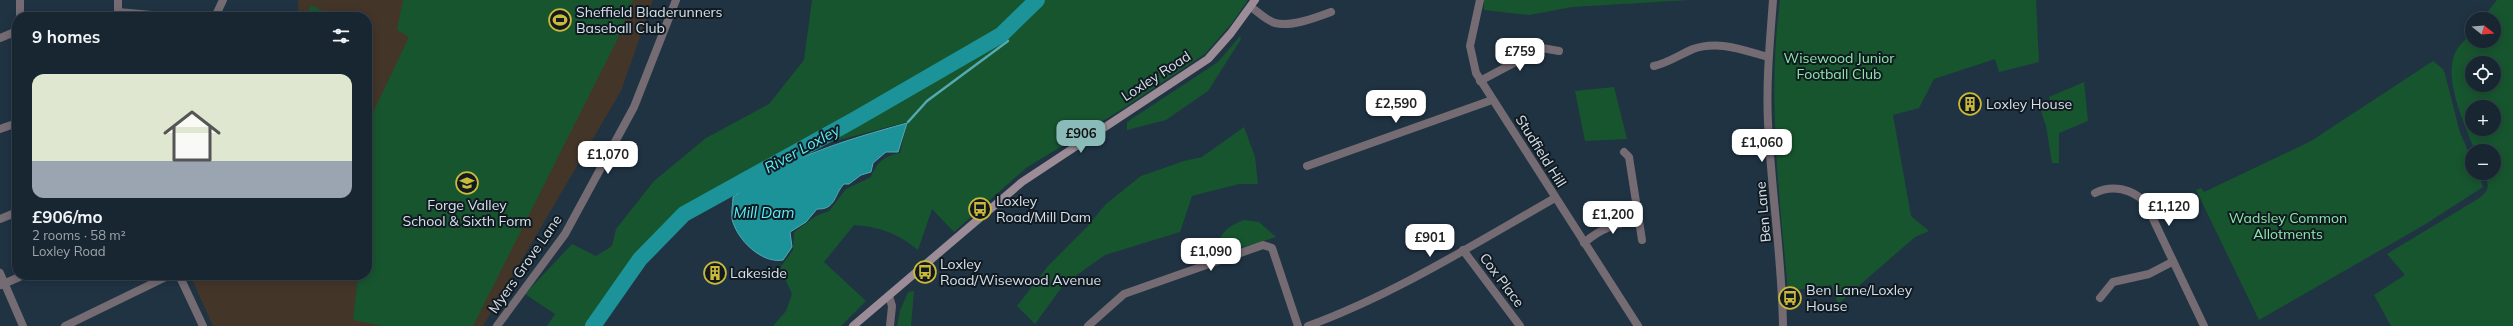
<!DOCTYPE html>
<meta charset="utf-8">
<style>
:root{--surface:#182632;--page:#212e3a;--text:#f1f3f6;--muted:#9fa5ac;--line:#36434d;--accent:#8bbbb9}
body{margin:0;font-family:Mulish,sans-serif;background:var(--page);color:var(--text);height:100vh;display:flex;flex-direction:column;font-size:15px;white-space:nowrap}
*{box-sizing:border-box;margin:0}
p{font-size:13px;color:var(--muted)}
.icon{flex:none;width:22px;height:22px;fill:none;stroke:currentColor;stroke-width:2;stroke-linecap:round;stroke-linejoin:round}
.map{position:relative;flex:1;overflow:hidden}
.side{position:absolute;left:12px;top:12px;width:360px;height:268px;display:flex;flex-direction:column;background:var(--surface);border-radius:16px;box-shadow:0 2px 10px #0003,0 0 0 1px var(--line)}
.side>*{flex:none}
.needle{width:26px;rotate:107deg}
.buttons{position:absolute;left:2465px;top:12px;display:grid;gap:8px}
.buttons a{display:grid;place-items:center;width:36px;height:36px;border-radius:50%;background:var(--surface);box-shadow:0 2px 10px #0003,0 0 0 1px var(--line);font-size:20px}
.price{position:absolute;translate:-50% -34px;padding:0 9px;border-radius:8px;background:#fff;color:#222;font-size:13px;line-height:26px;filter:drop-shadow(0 1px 2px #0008)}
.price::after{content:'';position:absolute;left:50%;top:24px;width:12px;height:9px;margin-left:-6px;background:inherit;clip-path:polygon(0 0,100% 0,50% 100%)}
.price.current{background:var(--accent);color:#111}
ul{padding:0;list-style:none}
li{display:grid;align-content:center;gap:8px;height:212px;padding:0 20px}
li span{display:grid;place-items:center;height:124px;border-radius:12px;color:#555}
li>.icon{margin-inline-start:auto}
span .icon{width:72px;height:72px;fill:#fffc;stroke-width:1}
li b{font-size:17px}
h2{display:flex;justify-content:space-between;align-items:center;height:48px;padding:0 20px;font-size:17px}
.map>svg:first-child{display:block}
.education{fill:#443529}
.green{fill:#17552f;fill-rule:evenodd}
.water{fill:#1c9399;stroke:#54aab2}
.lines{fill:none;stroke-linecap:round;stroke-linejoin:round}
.stream{stroke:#54aab2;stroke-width:2.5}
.river{stroke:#1c9399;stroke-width:16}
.minor{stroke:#756b73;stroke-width:8}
.tertiary{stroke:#756b73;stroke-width:8}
.secondary{stroke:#9c8c97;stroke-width:8}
.labels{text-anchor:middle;stroke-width:4;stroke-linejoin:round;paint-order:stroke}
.poi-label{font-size:14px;fill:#d5e1eb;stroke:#111a21;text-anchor:start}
.park-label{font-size:14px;fill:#8de8a7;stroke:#111a21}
.street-label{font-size:14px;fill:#d5e1eb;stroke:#111a21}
.water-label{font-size:15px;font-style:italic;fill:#58f1fa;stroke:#111a21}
</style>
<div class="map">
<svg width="2513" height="326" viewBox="0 0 2513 326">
<rect width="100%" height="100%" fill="#203343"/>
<polygon class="education" points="298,0 653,0 621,91 483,326 213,326 190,275 367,275 367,17 298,17"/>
<g class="green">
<polygon points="403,0 633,0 617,40 473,326 382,326 353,320 358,275 367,275 367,125 409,37 397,30"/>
<path d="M812 0H1248L1232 23 1205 54 1124 108 1026 168 954 232 932 209 918 250C898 233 879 227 854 225L824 262 866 301 841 326H773L786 311 792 294 780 268 793 250 794 232 816 216 829 211 846 189 871 177C876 163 885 155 900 153L907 122 809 148 739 186 713 206 688 213 637 263 616 290 600 326H547L555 314 525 294 572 244 596 256 612 246 616 229 654 181 706 138 769 104 804 60Z"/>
<polygon points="1484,0 1690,0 1572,7 1529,15 1484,10"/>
<path d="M1780 0H2036L2039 62 1999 72 1995 59 1934 79 1919 108 1893 115 1911 216 1929 231 1915 237 1838 304 1831 285 1788 291C1779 194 1767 97 1780 0Z"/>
<path d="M2497 0H2513V326H2391L2374 295 2405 275 2387 254 2481 197C2490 189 2489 184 2484 173H2494V151H2475C2465 125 2443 80 2455 53 2458 46 2467 38 2472 32V41H2494V19H2482ZM2472 63H2494V85H2472ZM2472 107H2494V129H2472Z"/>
<polygon points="311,5 335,17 305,17"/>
<polygon points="1240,36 1241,39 1208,91 1166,120 1127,130 1127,122 1218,62"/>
<polygon points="2433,61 2443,69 2445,74 2460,133 2472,159 2472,173 2479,173 2483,187 2424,225 2259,320 2196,190 2201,188 2204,192 2311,141"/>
<polygon points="2084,82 2088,121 2059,133 2059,163 2052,163 2046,126 2041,111 2052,108 2049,97"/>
<polygon points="1614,87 1627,139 1585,141 1575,91"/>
<polygon points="1244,127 1255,157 1258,184 1239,184 1192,196 1180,232 1105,255 1064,284 1035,324 1017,306 1048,266 1086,228 1106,204 1141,176 1184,161 1202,157"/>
<path d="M1244 220 1259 222 1276 237 1214 256C1220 235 1223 228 1244 220Z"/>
<polygon points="914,291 911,326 897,326 900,311 908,292"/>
</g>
<path class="water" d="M907 123 898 152H886L873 163 871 172 861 175 849 184H844C834 194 836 210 817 209L806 222 790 232 792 247 783 260C762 264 737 240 732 219 731 212 733 204 733 197 784 158 846 140 907 123Z"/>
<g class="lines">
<g class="stream">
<polyline points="908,122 927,101 1008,41 1002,34"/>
<polyline points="727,188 731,194"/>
</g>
<polyline class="river" points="593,326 640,259 684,214 854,120 1001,35 1037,0"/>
<g class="minor">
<polyline points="1480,0 1470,46 1476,73 1638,326"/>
<path d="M1251 7C1258 12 1266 20 1275 23 1291 27 1315 18 1331 12"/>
<polyline points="118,12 174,17"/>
<polyline points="118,16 118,0"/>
<polyline points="20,17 20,0"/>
<polyline points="215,17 223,0"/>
<polyline points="0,38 17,31"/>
<path d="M1654 66C1668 63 1679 55 1693 49 1718 40 1743 50 1768 57"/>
<polyline points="1480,81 1542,48 1559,51"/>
<polyline points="0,129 17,123"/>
<polyline points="1624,152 1629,157 1642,240"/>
<polyline points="1307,166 1492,100"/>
<path d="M2095 193C2112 184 2132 189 2145 202L2204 326"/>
<polyline points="0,219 17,212"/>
<path d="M1584 243C1601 228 1617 223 1638 220"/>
<polyline points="1463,250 1520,326"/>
<polyline points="0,273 23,326"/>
<polyline points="179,275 203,326"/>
<polyline points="1,285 24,275"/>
<polyline points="889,296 892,306 890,326"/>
<polyline points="2100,298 2113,282 2149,274 2172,262"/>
<polyline points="65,326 170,275"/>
<polyline points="497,326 565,234 634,107 676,0"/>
<polyline points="1088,326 1124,294 1263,245 1272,248 1298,326"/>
<path d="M1308 326C1395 294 1474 244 1555 198"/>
</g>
<path class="tertiary" d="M1773 0C1770 41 1766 81 1768 122 1771 190 1782 258 1783 326"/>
<polyline class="secondary" points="853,326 1022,182 1208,59 1231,33 1255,0"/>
</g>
<defs>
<g id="stadium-ring" transform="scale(1.15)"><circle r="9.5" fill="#111a21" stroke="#cbb939" stroke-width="1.5"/><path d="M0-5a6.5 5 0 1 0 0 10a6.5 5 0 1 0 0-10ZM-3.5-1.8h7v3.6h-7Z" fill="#cbb939"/></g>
<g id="building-ring" transform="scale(1.15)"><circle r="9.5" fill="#111a21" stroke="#cbb939" stroke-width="1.5"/><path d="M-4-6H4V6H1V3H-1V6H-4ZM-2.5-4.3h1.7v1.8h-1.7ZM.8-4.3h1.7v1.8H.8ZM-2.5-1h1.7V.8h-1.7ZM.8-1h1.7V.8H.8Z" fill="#cbb939"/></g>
<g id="school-ring" transform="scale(1.15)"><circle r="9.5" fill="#111a21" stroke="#cbb939" stroke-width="1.5"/><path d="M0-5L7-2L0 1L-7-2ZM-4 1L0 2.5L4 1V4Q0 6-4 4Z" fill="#cbb939"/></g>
<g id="bus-ring" transform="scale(1.15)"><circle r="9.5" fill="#111a21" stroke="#cbb939" stroke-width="1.5"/><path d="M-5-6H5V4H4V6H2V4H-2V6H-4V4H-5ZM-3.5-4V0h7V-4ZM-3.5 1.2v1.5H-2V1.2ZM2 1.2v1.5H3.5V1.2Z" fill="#cbb939"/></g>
</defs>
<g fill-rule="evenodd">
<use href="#stadium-ring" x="560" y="20"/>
<use href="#building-ring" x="1970" y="104"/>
<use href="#school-ring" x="467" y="183"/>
<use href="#bus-ring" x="980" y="209"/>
<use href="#bus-ring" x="925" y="272"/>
<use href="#building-ring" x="715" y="273"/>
<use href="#bus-ring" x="1790" y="298"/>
</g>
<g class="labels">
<g class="poi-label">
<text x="576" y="17">Sheffield Bladerunners<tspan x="576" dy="16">Baseball Club</tspan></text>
<text x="1986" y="109">Loxley House</text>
<text x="996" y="206">Loxley<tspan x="996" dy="16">Road/Mill Dam</tspan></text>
<text x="467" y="210" text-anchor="middle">Forge Valley<tspan x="467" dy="16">School &amp; Sixth Form</tspan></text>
<text x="940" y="269">Loxley<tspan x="940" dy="16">Road/Wisewood Avenue</tspan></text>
<text x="730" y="278">Lakeside</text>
<text x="1806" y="295">Ben Lane/Loxley<tspan x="1806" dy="16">House</tspan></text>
</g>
<g class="park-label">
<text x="1839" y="63">Wisewood Junior<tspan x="1839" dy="16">Football Club</tspan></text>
<text x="2288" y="223">Wadsley Common<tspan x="2288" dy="16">Allotments</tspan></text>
</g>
<g class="street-label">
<text transform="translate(1156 76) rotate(-33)" y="5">Loxley Road</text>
<text transform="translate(1541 151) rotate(58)" y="5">Studfield Hill</text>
<text transform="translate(1763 212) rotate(-95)" y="5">Ben Lane</text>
<text transform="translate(525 264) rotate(-55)" y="5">Myers Grove Lane</text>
<text transform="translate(1502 280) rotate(53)" y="5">Cox Place</text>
</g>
<g class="water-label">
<text transform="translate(802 149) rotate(-29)" y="5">River Loxley</text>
<text x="764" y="218">Mill Dam</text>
</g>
</g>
</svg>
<div class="buttons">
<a><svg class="needle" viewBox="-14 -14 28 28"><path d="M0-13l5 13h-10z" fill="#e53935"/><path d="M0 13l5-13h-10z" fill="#9fa5ac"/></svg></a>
<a><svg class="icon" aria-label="locate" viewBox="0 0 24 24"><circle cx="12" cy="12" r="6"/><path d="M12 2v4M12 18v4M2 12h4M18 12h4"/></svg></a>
<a>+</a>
<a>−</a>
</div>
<b class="price" style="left:1520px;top:72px">£759</b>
<b class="price" style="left:1396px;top:124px">£2,590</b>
<b class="price current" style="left:1081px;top:154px">£906</b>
<b class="price" style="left:1762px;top:163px">£1,060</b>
<b class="price" style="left:608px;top:175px">£1,070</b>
<b class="price" style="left:2169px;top:227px">£1,120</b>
<b class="price" style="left:1613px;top:235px">£1,200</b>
<b class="price" style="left:1430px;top:258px">£901</b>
<b class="price" style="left:1211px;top:272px">£1,090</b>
<section class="side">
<h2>9 homes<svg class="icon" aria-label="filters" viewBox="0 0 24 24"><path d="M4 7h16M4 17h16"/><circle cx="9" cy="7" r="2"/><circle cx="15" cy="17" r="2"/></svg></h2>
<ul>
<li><span style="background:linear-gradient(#dfe7d0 70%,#9aa5b1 0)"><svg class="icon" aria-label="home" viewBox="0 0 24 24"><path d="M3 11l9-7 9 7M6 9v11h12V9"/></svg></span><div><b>£906/mo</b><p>2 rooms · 58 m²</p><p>Loxley Road</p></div></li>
</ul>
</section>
</div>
